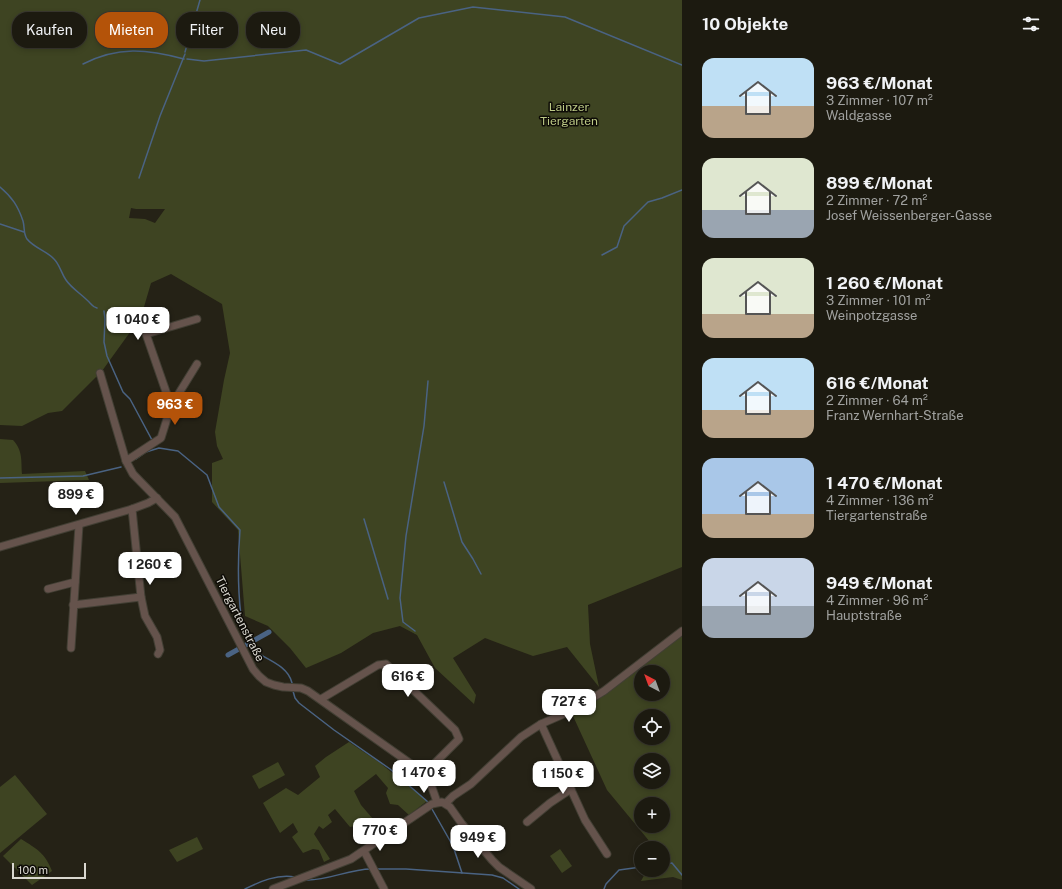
<!DOCTYPE html>
<html lang="de">
<meta charset="utf-8">
<style>
:root{--surface:#1c1a10;--page:#29271e;--text:#f1f3f6;--muted:#a0a19f;--line:#3a3830;--accent:#b45309}
body{margin:0;font-family:"Public Sans",sans-serif;background:var(--page);color:var(--text);height:100vh;display:flex;flex-direction:column;font-size:15px;white-space:nowrap}
*{box-sizing:border-box;margin:0}
p{font-size:13px;color:var(--muted)}
.icon{flex:none;width:22px;height:22px;fill:none;stroke:currentColor;stroke-width:2;stroke-linecap:round;stroke-linejoin:round}
.map{position:relative;flex:1;overflow:hidden}
.sheet{display:flex;flex-direction:column;background:var(--surface);width:380px}
.sheet>*{flex:none}
.hud{position:absolute;left:12px;top:12px;width:380px;height:36px;display:flex;gap:8px}
.needle{width:26px;rotate:319deg}
.fabs{position:absolute;left:634px;top:665px;display:grid;gap:8px}
.fabs a{display:grid;place-items:center;width:36px;height:36px;border-radius:50%;background:var(--surface);box-shadow:0 2px 6px #0003,0 0 0 1px var(--line);font-size:20px}
.scale{position:absolute;left:12px;bottom:10px;width:74px;box-sizing:border-box;padding-left:4px;border:2px solid #dad8d0;border-top:0;font-size:11px;line-height:14px;white-space:nowrap;color:#dad8d0;-webkit-text-stroke:3px #0d0b06;paint-order:stroke}
.price{position:absolute;translate:-50% -34px;padding:0 9px;border-radius:8px;background:#fff;color:#222;font-size:13px;line-height:26px;filter:drop-shadow(0 1px 2px #0008)}
.price::after{content:'';position:absolute;left:50%;top:24px;width:12px;height:9px;margin-left:-6px;background:inherit;clip-path:polygon(0 0,100% 0,50% 100%)}
.price.on{background:var(--accent);color:#fff}
ul{padding:0;list-style:none}
li{display:flex;align-items:center;gap:12px;height:100px;padding:0 20px}
li span{display:grid;place-items:center;flex:none;width:112px;height:80px;border-radius:12px;color:#555}
li>.icon{margin-inline-start:auto}
span .icon{width:48px;height:48px;fill:#fffc;stroke-width:1}
li b{font-size:17px}
h2{display:flex;justify-content:space-between;align-items:center;height:48px;padding:0 20px;font-size:17px}
.pill{padding:0 14px;border-radius:16px;background:var(--surface);box-shadow:0 2px 6px #0003,0 0 0 1px var(--line);font-size:14px;line-height:36px}
.pill.on{background:var(--accent);color:#fff}
main{display:flex;flex:1;min-height:0}
.map>svg:first-child{display:block}
.green{fill:#3e4422;fill-rule:evenodd}
.lines{fill:none;stroke-linecap:round;stroke-linejoin:round}
.stream{stroke:#4a6383;stroke-width:1.5}
.canal{stroke:#4a6383;stroke-width:5}
.minor-casing{stroke:#423f34;stroke-width:9}
.minor{stroke:#65534c;stroke-width:7}
.labels{text-anchor:middle;stroke-width:3;stroke-linejoin:round;paint-order:stroke}
.park-label{font-size:12px;fill:#bdca86;stroke:#0d0b06}
.street-label{font-size:12px;fill:#dad8d0;stroke:#0d0b06}
</style>
<main>
<div class="map">
<svg width="682" height="889" viewBox="0 0 682 889">
<rect width="100%" height="100%" fill="#252216"/>
<g class="green">
<path d="M0 0H682V567L588 605 590 644 599 687 567 647 533 656 485 638 453 658 476 695 474 704 435 668 417 635 400 626 373 633 341 653 306 668 290 648 268 626 245 616 238 530 212 502V463L223 459 217 446 215 432 224 380 230 353 222 304 171 274 151 283 141 317 102 371 62 411 48 413 22 426 0 425ZM131 208 136 209H165L155 223 145 219 129 218Z"/>
<path d="M0 439 13 440C23 451 21 460 22 474L85 471 89 480 0 483Z"/>
<path d="M682 635V880L673 877 641 881 647 870H663V848H655L607 790 573 716ZM641 672H663V694H641ZM641 716H663V738H641ZM641 760H663V782H641ZM641 804H663V826H641Z"/>
<polygon points="349,742 380,763 427,801 409,815 398,805 390,804 386,793 388,788 376,774 354,791 361,805 373,819 370,823 360,829 355,826 350,827 335,809 328,815 332,822 323,829 319,826 314,834 330,859 324,862 319,850 313,849 303,853 292,837 298,832 293,823 280,833 263,803 286,788 298,795 320,777 315,766 326,757"/>
<polygon points="278,762 285,775 259,789 252,776"/>
<polygon points="15,775 47,814 0,853 0,787"/>
<polygon points="197,837 203,849 177,862 169,850"/>
<path d="M21 839C37 849 45 853 52 871L32 885 3 856Z"/>
<polygon points="560,849 572,866 562,873 550,856"/>
</g>
<g class="lines">
<g class="stream">
<polyline points="185,52 200,0"/>
<polyline points="187,59 204,61 306,50 340,64 419,18 473,7 565,17 682,65"/>
<path d="M83 64C118 46 147 49 184 59"/>
<polyline points="139,178 160,116 185,54"/>
<path d="M0 187C12 197 18 206 23 221 25 228 23 233 27 239 34 248 47 251 54 259 60 265 61 273 66 280 72 289 83 295 90 303 93 306 93 307 97 308"/>
<polyline points="0,224 24,232"/>
<polyline points="602,255 617,247 624,226 648,202 662,198 682,190"/>
<polyline points="104,311 105,319 104,342 107,356 123,392 130,399 152,440"/>
<path d="M136 459 146 452 159 448 178 451 207 475 219 507 240 530C238 555 235 632 253 651 255 653 259 654 261 655 274 662 289 669 292 683"/>
<polyline points="0,478 83,476 121,467"/>
<polyline points="444,482 462,542 473,559 481,574"/>
<polyline points="364,519 388,599"/>
<polyline points="415,631 403,622 400,598 406,536 424,426 428,381"/>
<polyline points="293,691 295,698 299,703 334,730 390,769 428,802"/>
<polyline points="432,809 453,846 462,873"/>
<polyline points="663,864 672,863 682,875"/>
<polyline points="377,869 406,869 492,875 503,878 519,889"/>
<path d="M306 880C327 881 349 869 371 869"/>
<path d="M245 889C261 881 277 874 295 877"/>
<polyline points="604,889 606,884 619,870 641,867"/>
</g>
<polyline class="canal" points="228,655 269,632"/>
<g class="minor-casing">
<g id="minor">
<polyline points="100,373 126,461 133,474 175,517 253,669 259,676 266,682 274,685 283,687 301,688 308,691 428,776 437,802"/>
<polyline points="171,406 146,334 197,319"/>
<polyline points="126,461 161,438 171,406 197,364"/>
<polyline points="132,509 141,597 145,616 157,637 160,650 158,654"/>
<polyline points="0,547 132,509 148,503 157,498"/>
<polyline points="48,589 75,582"/>
<polyline points="73,605 141,597"/>
<polyline points="71,648 79,525"/>
<polyline points="321,699 378,665 386,664 455,730 459,739 435,763 428,776"/>
<polyline points="541,724 585,820 607,854"/>
<polyline points="446,803 453,796 471,784 521,737 541,724 573,710 604,691 682,631"/>
<polyline points="527,822 550,803 571,789"/>
<polyline points="364,851 384,889"/>
<polyline points="273,889 351,859 432,804 442,802 450,807 462,824 492,860 499,867 531,889"/>
</g>
</g>
<use href="#minor" class="minor"/>
</g>
<g class="labels">
<g class="park-label">
<text x="569" y="111">Lainzer<tspan x="569" dy="14">Tiergarten</tspan></text>
</g>
<g class="street-label">
<text transform="translate(240 619) rotate(63)" y="4">Tiergartenstraße</text>
</g>
</g>
</svg>
<div class="fabs">
<a><svg class="needle" viewBox="-14 -14 28 28"><path d="M0-13l5 13h-10z" fill="#e53935"/><path d="M0 13l5-13h-10z" fill="#a0a19f"/></svg></a>
<a><svg class="icon" aria-label="locate" viewBox="0 0 24 24"><circle cx="12" cy="12" r="6"/><path d="M12 2v4M12 18v4M2 12h4M18 12h4"/></svg></a>
<a><svg class="icon" aria-label="layers" viewBox="0 0 24 24"><path d="M12 4l9 5-9 5-9-5zM3 14l9 5 9-5"/></svg></a>
<a>+</a>
<a>−</a>
</div>
<div class="scale">100 m</div>
<b class="price" style="left:138px;top:341px">1 040 €</b>
<b class="price on" style="left:175px;top:426px">963 €</b>
<b class="price" style="left:76px;top:516px">899 €</b>
<b class="price" style="left:150px;top:586px">1 260 €</b>
<b class="price" style="left:408px;top:698px">616 €</b>
<b class="price" style="left:569px;top:723px">727 €</b>
<b class="price" style="left:424px;top:794px">1 470 €</b>
<b class="price" style="left:563px;top:795px">1 150 €</b>
<b class="price" style="left:380px;top:852px">770 €</b>
<b class="price" style="left:478px;top:859px">949 €</b>
<div class="hud">
<a class="pill">Kaufen</a>
<a class="pill on">Mieten</a>
<a class="pill">Filter</a>
<a class="pill">Neu</a>
</div>
</div>
<section class="sheet">
<h2>10 Objekte<svg class="icon" aria-label="filters" viewBox="0 0 24 24"><path d="M4 7h16M4 17h16"/><circle cx="9" cy="7" r="2"/><circle cx="15" cy="17" r="2"/></svg></h2>
<ul>
<li><span style="background:linear-gradient(#bfe0f5 60%,#b9a48a 0)"><svg class="icon" aria-label="home" viewBox="0 0 24 24"><path d="M3 11l9-7 9 7M6 9v11h12V9"/></svg></span><div><b>963 €/Monat</b><p>3 Zimmer · 107 m²</p><p>Waldgasse</p></div></li>
<li><span style="background:linear-gradient(#dfe7d0 65%,#9aa5b1 0)"><svg class="icon" aria-label="home" viewBox="0 0 24 24"><path d="M3 11l9-7 9 7M6 9v11h12V9"/></svg></span><div><b>899 €/Monat</b><p>2 Zimmer · 72 m²</p><p>Josef Weissenberger-Gasse</p></div></li>
<li><span style="background:linear-gradient(#dfe7d0 70%,#b9a48a 0)"><svg class="icon" aria-label="home" viewBox="0 0 24 24"><path d="M3 11l9-7 9 7M6 9v11h12V9"/></svg></span><div><b>1 260 €/Monat</b><p>3 Zimmer · 101 m²</p><p>Weinpotzgasse</p></div></li>
<li><span style="background:linear-gradient(#bfe0f5 65%,#b9a48a 0)"><svg class="icon" aria-label="home" viewBox="0 0 24 24"><path d="M3 11l9-7 9 7M6 9v11h12V9"/></svg></span><div><b>616 €/Monat</b><p>2 Zimmer · 64 m²</p><p>Franz Wernhart-Straße</p></div></li>
<li><span style="background:linear-gradient(#a9c7e8 70%,#b9a48a 0)"><svg class="icon" aria-label="home" viewBox="0 0 24 24"><path d="M3 11l9-7 9 7M6 9v11h12V9"/></svg></span><div><b>1 470 €/Monat</b><p>4 Zimmer · 136 m²</p><p>Tiergartenstraße</p></div></li>
<li><span style="background:linear-gradient(#c9d6e8 60%,#9aa5b1 0)"><svg class="icon" aria-label="home" viewBox="0 0 24 24"><path d="M3 11l9-7 9 7M6 9v11h12V9"/></svg></span><div><b>949 €/Monat</b><p>4 Zimmer · 96 m²</p><p>Hauptstraße</p></div></li>
</ul>
</section>
</main>
